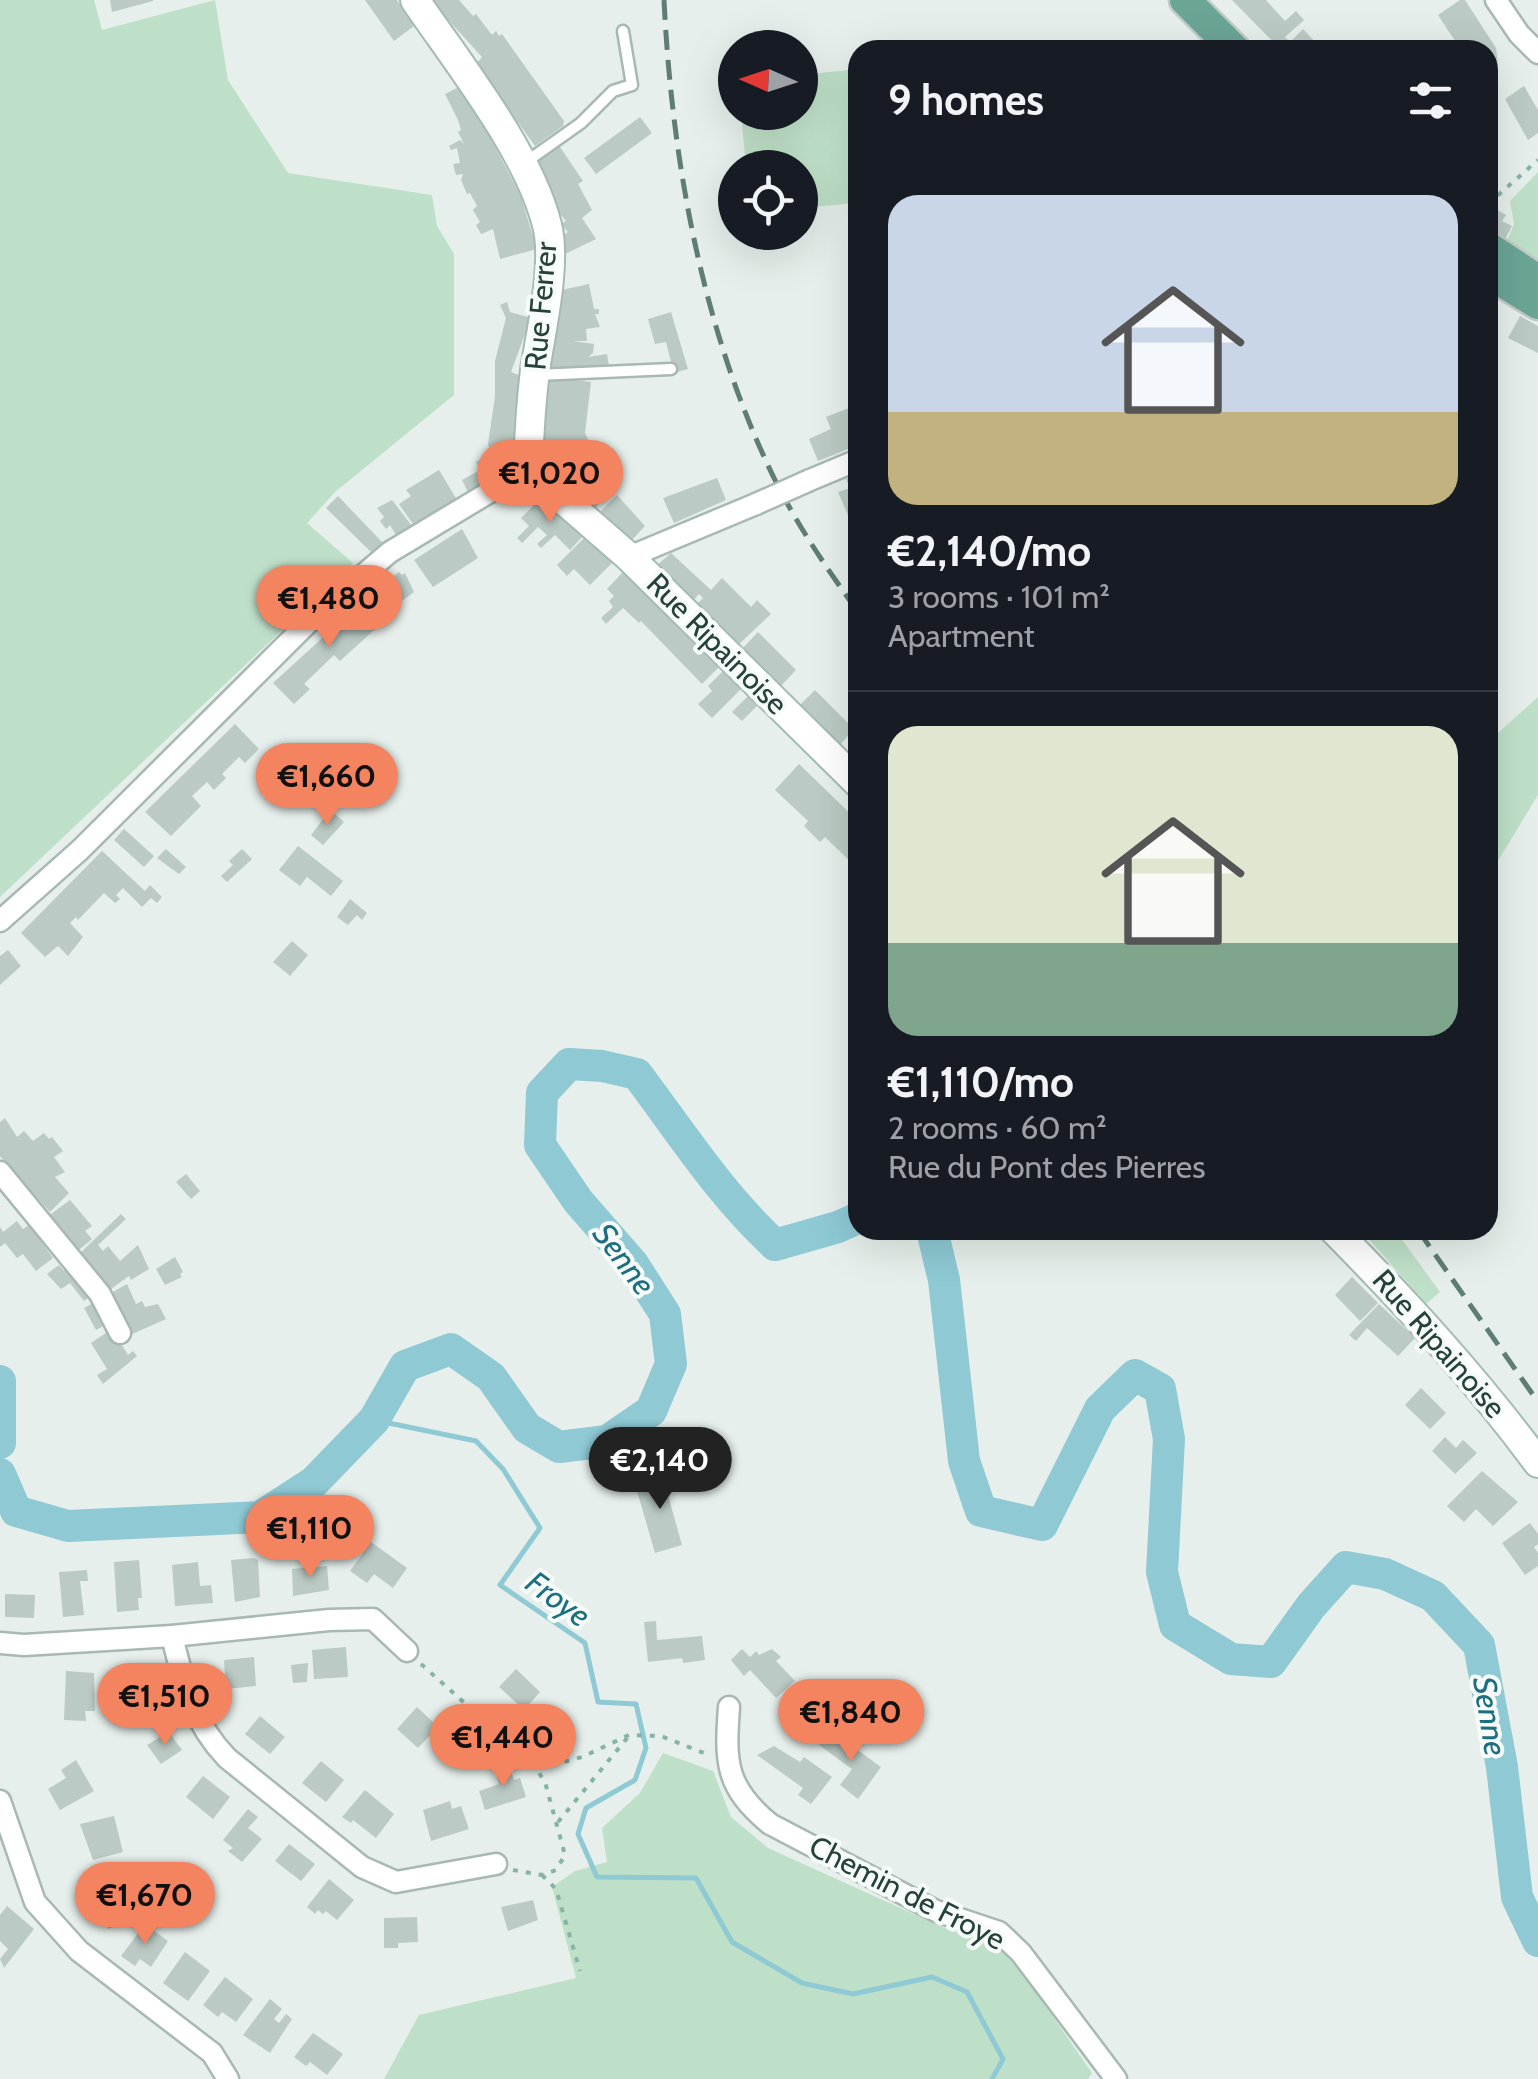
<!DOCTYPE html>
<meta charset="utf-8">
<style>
:root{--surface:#171b24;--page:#20242c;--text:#f1f3f6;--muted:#9ea1a6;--line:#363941;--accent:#f4845f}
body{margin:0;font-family:Cabin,sans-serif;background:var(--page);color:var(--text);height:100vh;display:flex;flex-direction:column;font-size:38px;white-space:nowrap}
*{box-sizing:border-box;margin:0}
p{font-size:32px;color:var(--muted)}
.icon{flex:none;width:55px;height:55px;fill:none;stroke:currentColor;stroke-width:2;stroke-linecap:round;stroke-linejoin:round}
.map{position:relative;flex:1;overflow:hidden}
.panel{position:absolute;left:848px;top:40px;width:650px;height:1200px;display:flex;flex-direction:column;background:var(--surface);border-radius:30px;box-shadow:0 10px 40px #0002}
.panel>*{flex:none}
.needle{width:65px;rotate:273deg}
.fabs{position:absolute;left:718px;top:30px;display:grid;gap:20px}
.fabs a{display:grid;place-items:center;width:100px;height:100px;border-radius:50%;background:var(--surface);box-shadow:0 10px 40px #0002;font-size:50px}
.price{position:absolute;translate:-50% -85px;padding:0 22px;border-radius:35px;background:var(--accent);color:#111;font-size:32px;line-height:65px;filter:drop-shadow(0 2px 5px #0008)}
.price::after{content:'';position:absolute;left:50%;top:60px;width:30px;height:22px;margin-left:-15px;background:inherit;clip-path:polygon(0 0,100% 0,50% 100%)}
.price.current{background:#222;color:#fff}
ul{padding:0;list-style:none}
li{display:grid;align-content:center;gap:20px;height:530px;padding:0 40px}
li+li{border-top:2px solid var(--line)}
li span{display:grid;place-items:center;height:310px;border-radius:30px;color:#555}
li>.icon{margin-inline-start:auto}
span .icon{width:180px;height:180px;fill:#fffc;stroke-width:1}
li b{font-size:42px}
h2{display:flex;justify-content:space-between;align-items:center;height:120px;padding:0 40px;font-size:42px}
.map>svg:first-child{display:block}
.green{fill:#bfe0c8}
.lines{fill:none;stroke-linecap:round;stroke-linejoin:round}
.stream{stroke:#8ec9d4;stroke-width:5}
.river{stroke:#8ec9d4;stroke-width:32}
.building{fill:#bbcac4}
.lane-casing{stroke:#a8b8b2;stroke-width:15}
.street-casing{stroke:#a8b8b2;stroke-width:25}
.secondary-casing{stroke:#a4bbb3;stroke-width:32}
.primary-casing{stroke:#c2cac8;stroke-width:35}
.path{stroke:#86b3a5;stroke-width:4;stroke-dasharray:5 8;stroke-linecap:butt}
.lane{stroke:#fff;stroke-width:10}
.street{stroke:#fff;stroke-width:20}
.secondary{stroke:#fff;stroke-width:28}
.primary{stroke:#6aa596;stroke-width:30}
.rail{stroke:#5f7d75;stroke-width:5;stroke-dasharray:20 10;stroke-linecap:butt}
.street-bridge-casing{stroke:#a8b8b2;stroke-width:25;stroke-linecap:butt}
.street-bridge{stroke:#fff;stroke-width:20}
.labels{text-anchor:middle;stroke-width:8;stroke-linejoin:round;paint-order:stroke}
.street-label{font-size:30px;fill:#24423a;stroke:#f7fbf9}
.water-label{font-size:32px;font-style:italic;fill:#1c6f80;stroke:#f7fbf9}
</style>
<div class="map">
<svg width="1538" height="2079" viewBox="0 0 1538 2079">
<rect width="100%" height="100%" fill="#e6efeb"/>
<g class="green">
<polygon points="0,0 94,0 102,30 215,0 228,80 288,173 432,195 437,226 454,254 454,395 335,492 307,523 353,563 0,897"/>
<polygon points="849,70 857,163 857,203 800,208 800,168 746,167 741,113 800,112 800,75"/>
<polygon points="1538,172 1538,266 1504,249 1514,224 1510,201"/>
<polygon points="1538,697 1538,795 1488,877 1488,742"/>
<polygon points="1361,1230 1395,1230 1440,1292 1426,1304"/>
<polygon points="663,1753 713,1771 731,1817 768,1848 947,1929 995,1943 1025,1976 1092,2073 1088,2079 384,2079 419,2015 576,1978 552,1887 575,1871 607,1862 602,1828 640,1793"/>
</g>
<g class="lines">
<polyline class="stream" points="374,1420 476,1441 503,1469 540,1528 500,1585 585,1643 598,1702 636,1704 646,1748 635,1780 586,1808 578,1834 597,1877 696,1878 732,1942 802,1983 853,1994 932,1977 967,1992 1003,2059 992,2079"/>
<g class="river">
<polyline points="932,1230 944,1280 964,1461 981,1511 1042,1525 1100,1409 1135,1375 1160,1389 1169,1439 1162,1572 1175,1625 1231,1659 1271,1662 1311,1606 1346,1567 1385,1574 1433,1596 1479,1645 1502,1767 1517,1897 1538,1941"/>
<polyline points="0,1381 0,1443"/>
<path d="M0 1474 16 1511 68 1526 260 1517 314 1482 374 1420 405 1366 451 1349 491 1377 527 1428 559 1447 607 1441 651 1411 671 1364 665 1314 633 1264 578 1201 540 1145 542 1093 569 1064 602 1066 637 1074C682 1134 720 1194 775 1245L838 1227 858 1218"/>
</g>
</g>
<g class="building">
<polygon points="110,0 153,0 153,1 112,12"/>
<polygon points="365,0 397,0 414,26 394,41"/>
<polygon points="430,0 459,0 473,16 476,14 492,35 496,31 499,36 502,34 564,121 563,126 535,146 476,64 482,57"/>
<polygon points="1232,0 1266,0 1285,21 1296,11 1304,20 1285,37 1290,42 1303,29 1319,46 1315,50 1281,50"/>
<polygon points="1460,0 1465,0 1496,48 1498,62 1488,69 1488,50 1461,50 1438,15"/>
<polygon points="1524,86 1538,110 1538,133 1528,140 1505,99"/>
<polygon points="459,87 477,111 521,197 537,249 500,259 493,229 481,234 476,225 480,222 473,210 477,206 470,193 467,194 461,180 463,174 456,175 453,164 460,163 457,148 451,150 449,146 460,140 464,144 458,132 461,130 458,120 445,94"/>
<polygon points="640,117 652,133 596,174 584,158"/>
<polygon points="558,144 583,181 578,184 592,210 582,218 596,239 565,254 564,235 568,232 561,224 566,221 556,209 534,162"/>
<polygon points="1494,208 1506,215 1502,221 1512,226 1503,243 1488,233 1488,212 1492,213"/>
<polygon points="589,284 594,309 599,309 599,314 595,314 600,327 586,329 587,341 573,341 594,344 593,353 588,357 607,354 609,366 549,369 557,291"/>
<polygon points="507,302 510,312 531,318 511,372 521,376 511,468 468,492 462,480 480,470 476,462 491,454 488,444 495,396 495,361 506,318 500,305"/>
<polygon points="671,312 688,369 674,373 666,342 655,344 648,319"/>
<polygon points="1520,316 1538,326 1538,353 1508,338"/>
<polygon points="548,377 591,382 585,433 593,450 606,443 612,454 588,462 593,467 589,471 611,491 595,508 563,478 582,458 580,456 554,469 541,441"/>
<polygon points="849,408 853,418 858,416 858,445 818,461 809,439 831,429 826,417"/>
<polygon points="439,470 457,500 413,524 399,504 411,496 406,490"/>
<polygon points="858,474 858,511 848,515 838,492 850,488 846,479"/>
<polygon points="717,478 726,500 674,523 663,498"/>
<polygon points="617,495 645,526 630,542 600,512"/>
<polygon points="338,496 383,543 371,552 326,508"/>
<polygon points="543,496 584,535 570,550 555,535 541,548 537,544 547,535 538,527 522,543 517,538 529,526 521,518"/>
<polygon points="392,500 412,526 396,535 390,525 386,529 380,521 384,517 377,508"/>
<polygon points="462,529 478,558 433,587 414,560"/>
<polygon points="586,536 613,562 590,585 574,569 567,576 557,565"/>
<polygon points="671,553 711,590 722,578 751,607 757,600 771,614 737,646 696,605 703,598 699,594 692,602 655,567"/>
<polygon points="399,572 402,575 405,573 414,592 399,603 384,583"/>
<polygon points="623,572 720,666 702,684 641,621 639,623 623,608 606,624 601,618 613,607 609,601 614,596 607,589"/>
<polygon points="364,600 384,621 340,661 334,655 304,684 310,689 294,704 273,683"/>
<polygon points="758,632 796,670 780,687 741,650"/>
<polygon points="724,670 742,688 712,718 698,704 712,691 708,686"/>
<polygon points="815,690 854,729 839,746 799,706"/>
<polygon points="749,695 759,704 742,721 732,712"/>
<polygon points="235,724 259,749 245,763 239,757 222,774 226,778 214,790 207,782 192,796 201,806 171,836 145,812"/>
<polygon points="799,764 858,821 858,869 825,837 820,842 804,826 808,821 775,790"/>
<polygon points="330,810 344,822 323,845 311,835"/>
<polygon points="124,829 154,856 144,867 114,840"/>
<polygon points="298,846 343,881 331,896 307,877 300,886 279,870"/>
<polygon points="166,849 186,867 179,874 157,858"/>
<polygon points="242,849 252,859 227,882 221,876 233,865 229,861"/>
<polygon points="102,851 145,891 150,885 162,897 157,903 151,898 142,907 123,888 116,895 120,899 115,903 104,893 78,920 76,917 70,923 83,937 68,956 58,946 45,957 21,933"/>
<polygon points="350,899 367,913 362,920 357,915 348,925 337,917"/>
<polygon points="292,941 308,955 290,976 273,962"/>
<polygon points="8,950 21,966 0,985 0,956"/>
<polygon points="5,1118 17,1137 24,1131 33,1141 44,1133 49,1139 52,1137 63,1151 54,1157 65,1172 55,1177 69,1193 50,1212 0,1156 0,1122"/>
<polygon points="186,1174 200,1191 191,1199 176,1182"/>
<polygon points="70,1200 92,1226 85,1231 92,1239 75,1253 47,1217"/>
<polygon points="121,1214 126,1219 98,1245 103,1251 108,1246 120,1261 138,1245 149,1269 131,1280 129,1276 111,1289 106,1283 101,1287 77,1256"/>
<polygon points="17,1221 23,1229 29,1225 53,1258 36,1271 23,1254 17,1258 5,1243 0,1247 0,1227 3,1232"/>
<polygon points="175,1257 183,1272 180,1274 182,1277 165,1285 156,1269"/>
<polygon points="74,1263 95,1292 84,1301 70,1283 61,1289 47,1274 59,1265 64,1271"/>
<polygon points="1352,1277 1378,1303 1360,1321 1335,1295"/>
<polygon points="127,1284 136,1304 142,1301 145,1307 158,1304 166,1319 130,1335 106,1296"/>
<polygon points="97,1301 109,1323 96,1330 84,1308"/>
<polygon points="1379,1304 1415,1338 1398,1356 1367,1328 1356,1341 1349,1335"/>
<polygon points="112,1329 128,1355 133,1351 137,1356 103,1384 97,1375 107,1369 91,1343"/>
<polygon points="1421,1388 1446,1413 1430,1429 1405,1405"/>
<polygon points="1445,1437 1456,1448 1463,1440 1477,1453 1455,1474 1432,1451"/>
<polygon points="668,1468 673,1486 666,1488 682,1545 655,1553 637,1491 653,1487 649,1473"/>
<polygon points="1482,1471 1518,1502 1493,1526 1476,1509 1464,1522 1447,1506"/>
<polygon points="1530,1523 1538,1534 1538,1544 1534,1547 1538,1553 1538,1566 1525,1575 1502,1543"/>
<polygon points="371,1542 407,1568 393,1588 374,1574 367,1583 350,1571"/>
<polygon points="253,1558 258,1560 260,1597 235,1602 231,1560"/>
<polygon points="139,1560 142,1598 138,1598 139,1610 117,1612 114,1562"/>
<polygon points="198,1562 200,1586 211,1585 213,1603 175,1606 172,1565"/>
<polygon points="327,1566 329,1590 293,1596 292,1569"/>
<polygon points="87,1570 88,1581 80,1581 84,1615 63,1617 59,1572"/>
<polygon points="5,1594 35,1595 34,1618 5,1617"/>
<polygon points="656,1621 657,1640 702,1636 705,1660 683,1663 682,1658 648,1662 644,1622"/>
<polygon points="346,1647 348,1677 314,1679 312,1650"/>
<polygon points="742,1649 750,1657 756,1651 759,1655 772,1649 781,1657 776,1661 795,1681 776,1698 750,1670 744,1676 731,1660"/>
<polygon points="254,1657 256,1686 215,1690 214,1675 225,1674 224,1660"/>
<polygon points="308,1663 307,1682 293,1683 291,1665"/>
<polygon points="516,1669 540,1692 524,1710 499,1687"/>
<polygon points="66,1671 94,1673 95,1711 85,1711 86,1721 64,1720"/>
<polygon points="417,1707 438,1727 418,1748 397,1729"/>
<polygon points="260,1716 285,1737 270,1754 245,1734"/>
<polygon points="830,1730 881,1767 858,1799 840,1785 852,1769 819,1745"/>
<polygon points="169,1732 182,1750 161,1764 147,1745"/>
<polygon points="774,1746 800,1762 804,1757 832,1777 811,1804 798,1795 803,1788 757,1755"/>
<polygon points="76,1760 94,1791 60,1810 48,1789 66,1778 61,1770"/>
<polygon points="321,1761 344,1780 326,1802 302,1783"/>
<polygon points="508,1762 514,1780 520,1778 526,1797 485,1810 479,1791 499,1784 494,1767"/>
<polygon points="203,1776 230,1797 213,1819 186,1797"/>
<polygon points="365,1790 394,1814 376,1838 353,1820 351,1823 342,1817"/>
<polygon points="450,1801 452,1809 461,1806 469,1829 431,1841 423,1810"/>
<polygon points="248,1809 258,1817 248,1828 262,1839 242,1862 228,1851 233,1848 223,1840"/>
<polygon points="114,1816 123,1852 93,1860 80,1824"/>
<polygon points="289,1844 315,1864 301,1881 275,1861"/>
<polygon points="113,1878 129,1921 108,1929 100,1907 90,1911 82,1890"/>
<polygon points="329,1879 354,1900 337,1920 326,1911 323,1914 318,1910 315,1914 307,1907"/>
<polygon points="533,1900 538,1920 508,1931 501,1907"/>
<polygon points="7,1906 34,1929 4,1968 0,1959 8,1949 0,1941 0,1915"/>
<polygon points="417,1917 418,1942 398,1943 398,1948 384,1948 384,1918"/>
<polygon points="145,1924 168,1941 151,1967 140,1959 135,1966 121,1956"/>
<polygon points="185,1952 210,1971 188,2001 163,1983"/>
<polygon points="225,1977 253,1999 236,2022 222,2012 218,2017 203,2005"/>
<polygon points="270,1999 282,2009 274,2019 279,2023 286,2014 292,2019 270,2053 243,2035"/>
<polygon points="313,2033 343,2054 327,2075 310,2062 306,2066 294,2057"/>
</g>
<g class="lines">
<g class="lane-casing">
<g id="lane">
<polyline points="526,162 581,123 613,91 632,85 623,31"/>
<polyline points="537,375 671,369"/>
</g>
</g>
<g class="street-casing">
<g id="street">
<polyline points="1496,0 1519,34 1538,53"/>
<polyline points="810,480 858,460"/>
<polyline points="629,557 756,504"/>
<polyline points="0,921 80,850 317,614 390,552 528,469"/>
<polyline points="0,1172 100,1294 120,1333"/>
<path d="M172 1636C183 1682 193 1723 227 1758L362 1867 396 1882 496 1864"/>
<polyline points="0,1643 24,1645 172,1636 329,1620 373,1619 407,1651"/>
<path d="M729 1707C725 1762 725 1787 770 1824L936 1911 999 1932 1021 1953 1116 2079"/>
<polyline points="0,1801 35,1902 79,1951 212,2053 228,2079"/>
</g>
</g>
<g class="secondary-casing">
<g id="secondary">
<path d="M415 0C458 63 529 152 547 225 557 262 541 331 535 370 531 403 529 436 528 469L629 557 858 783"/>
<path d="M1334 1230C1407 1304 1476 1379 1538 1463"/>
</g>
</g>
<g class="primary-casing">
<g id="primary">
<polyline points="1185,0 1235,50"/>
<polyline points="1488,247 1538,280"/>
<polyline points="1488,273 1538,304"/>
</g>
</g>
<g class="path">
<polyline points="1488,204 1538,160"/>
<polyline points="421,1664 533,1764 553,1765 582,1757 629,1735 661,1736 709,1755"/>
<polyline points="558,1822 628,1737"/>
<polyline points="513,1870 542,1875 556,1870 565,1855 545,1782 533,1764"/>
<polyline points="542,1875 556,1889 580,1971"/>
</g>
<use href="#lane" class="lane"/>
<use href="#street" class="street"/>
<use href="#secondary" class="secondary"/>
<use href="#primary" class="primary"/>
<g class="rail">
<path d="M664 0C672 163 703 334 776 482 799 528 828 570 858 612"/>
<polyline points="1418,1230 1538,1402"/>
</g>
<g class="street-bridge-casing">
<polyline id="street-bridge" points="756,504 810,480"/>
</g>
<use href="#street-bridge" class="street-bridge"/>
</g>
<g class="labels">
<g class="street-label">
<text transform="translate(541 306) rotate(-85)" y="10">Rue Ferrer</text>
<text transform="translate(717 644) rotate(45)" y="10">Rue Ripainoise</text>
<text transform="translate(1439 1344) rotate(49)" y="10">Rue Ripainoise</text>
<text transform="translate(907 1893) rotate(27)" y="10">Chemin de Froye</text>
</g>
<g class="water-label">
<text transform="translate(624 1259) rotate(53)" y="11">Senne</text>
<text transform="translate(558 1599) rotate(36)" y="11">Froye</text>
<text transform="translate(1490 1716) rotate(81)" y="11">Senne</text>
</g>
</g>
</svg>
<div class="fabs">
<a><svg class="needle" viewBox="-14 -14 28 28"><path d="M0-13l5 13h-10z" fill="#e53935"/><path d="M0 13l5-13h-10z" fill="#9ea1a6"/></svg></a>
<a><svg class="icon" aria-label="locate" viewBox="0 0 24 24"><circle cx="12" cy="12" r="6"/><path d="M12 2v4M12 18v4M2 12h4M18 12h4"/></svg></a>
</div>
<b class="price" style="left:550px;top:525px">€1,020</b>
<b class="price" style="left:329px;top:650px">€1,480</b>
<b class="price" style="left:327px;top:828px">€1,660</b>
<b class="price current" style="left:660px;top:1512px">€2,140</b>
<b class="price" style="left:310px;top:1580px">€1,110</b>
<b class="price" style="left:165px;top:1748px">€1,510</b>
<b class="price" style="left:851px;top:1764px">€1,840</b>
<b class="price" style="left:503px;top:1789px">€1,440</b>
<b class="price" style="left:145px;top:1947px">€1,670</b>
<section class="panel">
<h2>9 homes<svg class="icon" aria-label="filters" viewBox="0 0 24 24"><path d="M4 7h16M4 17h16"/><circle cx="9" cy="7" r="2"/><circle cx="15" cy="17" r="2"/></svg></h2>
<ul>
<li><span style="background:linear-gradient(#c9d6e8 70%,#c2b280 0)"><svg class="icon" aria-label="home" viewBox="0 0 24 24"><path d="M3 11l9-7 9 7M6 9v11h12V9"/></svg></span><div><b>€2,140/mo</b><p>3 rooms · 101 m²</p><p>Apartment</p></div></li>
<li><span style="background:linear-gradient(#dfe7d0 70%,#7fa58c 0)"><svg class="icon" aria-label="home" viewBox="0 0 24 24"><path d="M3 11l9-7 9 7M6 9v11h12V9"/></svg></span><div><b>€1,110/mo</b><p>2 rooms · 60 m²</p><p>Rue du Pont des Pierres</p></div></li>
</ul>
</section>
</div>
